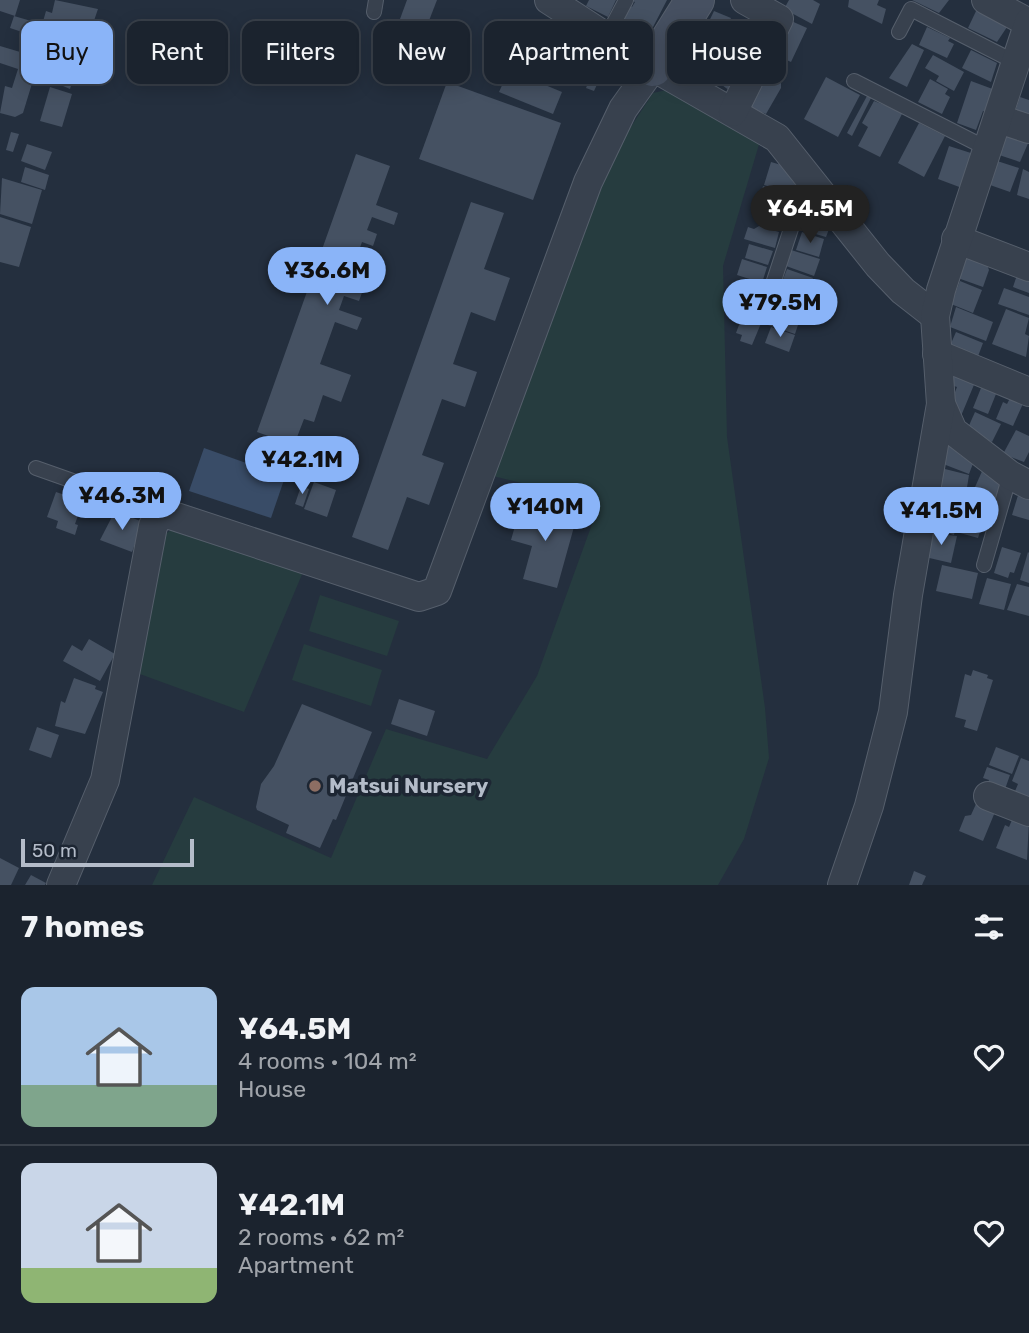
<!DOCTYPE html>
<meta charset="utf-8">
<style>
:root{--surface:#1b232e;--page:#282f3a;--text:#f1f3f6;--muted:#a0a4aa;--line:#39404a;--accent:#8ab4f8}
body{margin:0;font-family:Rubik,sans-serif;background:var(--page);color:var(--text);height:100vh;display:flex;flex-direction:column;font-size:26px;white-space:nowrap}
*{box-sizing:border-box;margin:0}
p{font-size:23px;color:var(--muted)}
.icon{flex:none;width:38px;height:38px;fill:none;stroke:currentColor;stroke-width:2;stroke-linecap:round;stroke-linejoin:round}
.map{position:relative;height:885px;overflow:hidden}
.side{display:flex;flex-direction:column;background:var(--surface);flex:1}
.side>*{flex:none}
.hud{position:absolute;left:21px;top:21px;width:987px;height:63px;display:flex;gap:14px}
.scale{position:absolute;left:21px;bottom:18px;width:173px;box-sizing:border-box;padding-left:7px;border:4px solid #b4bcc9;border-top:0;font-size:19px;line-height:24px;white-space:nowrap;color:#b4bcc9;-webkit-text-stroke:5px #1d2633;paint-order:stroke}
.price{position:absolute;translate:-50% -60px;padding:0 16px;border-radius:24px;background:var(--accent);color:#111;font-size:23px;line-height:46px;filter:drop-shadow(0 2px 4px #0008)}
.price::after{content:'';position:absolute;left:50%;top:42px;width:21px;height:16px;margin-left:-10px;background:inherit;clip-path:polygon(0 0,100% 0,50% 100%)}
.price.active{background:#222;color:#fff}
ul{padding:0;list-style:none}
li{display:flex;align-items:center;gap:21px;height:175px;padding:0 21px}
li+li{border-top:2px solid var(--line)}
li span{display:grid;place-items:center;flex:none;width:196px;height:140px;border-radius:14px;color:#555}
li>.icon{margin-inline-start:auto}
span .icon{width:84px;height:84px;fill:#fffc;stroke-width:1}
li b{font-size:30px}
h2{display:flex;justify-content:space-between;align-items:center;height:84px;padding:0 21px;font-size:30px}
.pill{padding:0 24px;border-radius:14px;background:var(--surface);box-shadow:0 4px 18px #0003,0 0 0 2px var(--line);font-size:24px;line-height:63px}
.pill.active{background:var(--accent);color:#111}
.map>svg:first-child{display:block}
.green{fill:#263c3f}
.water{fill:#394c67}
.building{fill:#455162}
.lines{fill:none;stroke-linecap:round;stroke-linejoin:round}
.lane-casing{stroke:#565f6c;stroke-width:16}
.street-casing{stroke:#565f6c;stroke-width:30}
.secondary-casing{stroke:#565f6c;stroke-width:40}
.lane{stroke:#38414e;stroke-width:14}
.street{stroke:#38414e;stroke-width:28}
.secondary{stroke:#465061;stroke-width:38}
.education-dot{fill:#8d6e63;stroke:#1d2633;stroke-width:2.5}
.labels{text-anchor:middle;stroke-width:7;stroke-linejoin:round;paint-order:stroke}
.poi-label{font-size:21px;font-weight:bold;fill:#b4bcc9;stroke:#1d2633;text-anchor:start}
</style>
<div class="map">
<svg width="1029" height="885" viewBox="0 0 1029 885">
<rect width="100%" height="100%" fill="#242f3e"/>
<g class="green">
<polygon points="671,89 760,141 723,266 727,437 765,708 769,758 744,839 718,885 152,885 194,797 331,858 386,729 487,759 537,676 600,502 493,476 610,159 653,93"/>
<polygon points="174,528 303,572 244,712 137,673 161,537"/>
<polygon points="320,595 399,621 387,656 309,631"/>
<polygon points="304,644 382,670 371,706 292,680"/>
</g>
<polygon class="water" points="204,448 285,477 271,518 189,491"/>
<g class="building">
<polygon points="0,0 20,0 15,16 0,11"/>
<polygon points="55,0 98,9 81,59 36,46 46,11 52,13"/>
<polygon points="407,0 437,0 425,31 402,22 400,19"/>
<polygon points="589,0 616,0 608,17 586,6"/>
<polygon points="630,0 667,0 652,29 646,26 640,38 618,26 629,5 632,7 635,2"/>
<polygon points="789,0 813,0 820,4 812,24 784,9"/>
<polygon points="849,0 879,0 877,5 886,9 882,24 848,7"/>
<polygon points="912,0 949,0 939,13"/>
<polygon points="977,9 1009,24 997,42 968,28"/>
<polygon points="714,11 731,18 727,26 731,28 725,40 717,46 701,38"/>
<polygon points="14,16 38,23 34,36 10,28"/>
<polygon points="789,20 807,28 791,62 780,57 785,45 779,43"/>
<polygon points="752,23 763,28 746,61 732,54 737,46 734,44 740,31 747,34"/>
<polygon points="927,27 950,38 948,41 954,44 947,58 919,45"/>
<polygon points="574,40 601,52 599,57 608,61 594,91 586,88 588,83 561,69"/>
<polygon points="701,40 715,47 713,51 716,53 701,75 684,67"/>
<polygon points="912,44 924,50 907,87 889,78"/>
<polygon points="0,46 47,60 41,79 34,77 23,113 15,117 0,113 5,86 12,88 18,69 0,63"/>
<polygon points="971,50 997,63 991,82 962,68"/>
<polygon points="729,54 743,61 734,94 722,85 726,77 717,73"/>
<polygon points="933,55 964,72 954,91 936,81 939,76 925,68"/>
<polygon points="69,67 76,69 70,89 63,86"/>
<polygon points="509,70 562,92 553,114 499,92"/>
<polygon points="770,76 781,81 781,88 766,114 750,107 762,83 766,85"/>
<polygon points="826,77 860,95 838,137 804,119"/>
<polygon points="930,79 948,89 945,94 950,97 942,114 918,102"/>
<polygon points="971,81 998,91 990,113 983,111 976,130 957,123"/>
<polygon points="447,82 561,123 533,200 419,159"/>
<polygon points="50,87 72,94 62,127 40,121"/>
<polygon points="867,96 871,98 852,136 847,133"/>
<polygon points="1020,97 1029,100 1029,120 1014,115"/>
<polygon points="874,101 903,112 880,157 858,146 868,127 862,123"/>
<polygon points="919,123 945,136 924,177 898,163"/>
<polygon points="11,132 19,134 13,152 6,150"/>
<polygon points="1003,132 1029,141 1020,162 996,154"/>
<polygon points="27,144 52,152 45,170 21,161"/>
<polygon points="949,146 974,154 962,188 938,179"/>
<polygon points="356,154 390,166 376,205 398,213 394,225 372,217 367,230 377,234 373,246 362,242 353,267 369,273 359,301 344,296 339,310 362,318 357,330 335,322 320,364 351,375 341,402 323,395 314,422 304,419 294,445 257,432"/>
<polygon points="991,159 1019,168 1010,192 990,185 992,179 985,176"/>
<polygon points="771,162 785,166 793,177 792,181 796,182 792,193 764,185"/>
<polygon points="25,167 49,175 45,190 21,182"/>
<polygon points="1023,169 1029,172 1029,199 1017,195"/>
<polygon points="2,178 42,190 32,224 0,214"/>
<polygon points="763,186 787,194 783,210 759,202"/>
<polygon points="471,202 504,213 484,269 510,278 495,321 471,312 453,364 477,372 465,407 442,399 422,455 444,463 429,505 407,497 388,550 352,537"/>
<polygon points="806,203 817,207 825,216 823,222 831,224 826,237 798,229"/>
<polygon points="763,206 785,213 781,229 760,223"/>
<polygon points="0,217 31,227 19,267 0,262"/>
<polygon points="759,226 779,232 775,248 744,239 748,227 754,229"/>
<polygon points="802,232 824,239 819,257 796,250"/>
<polygon points="749,244 773,251 768,265 745,258"/>
<polygon points="791,250 820,259 814,276 786,266"/>
<polygon points="963,254 986,262 989,270 983,287 955,277"/>
<polygon points="742,259 767,267 762,283 737,275"/>
<polygon points="787,269 813,278 807,296 780,287"/>
<polygon points="1018,272 1029,276 1029,293 1013,287"/>
<polygon points="960,281 982,290 973,313 951,304"/>
<polygon points="745,283 762,288 758,313 738,307"/>
<polygon points="1004,288 1029,297 1029,315 998,304"/>
<polygon points="780,289 807,298 802,315 775,306"/>
<polygon points="774,307 801,316 795,334 768,325"/>
<polygon points="956,307 993,322 986,341 950,327"/>
<polygon points="1006,309 1029,318 1025,334 1029,336 1026,357 992,344"/>
<polygon points="743,314 762,321 752,345 740,341 742,335 736,333"/>
<polygon points="771,327 795,335 789,352 765,343"/>
<polygon points="956,332 983,343 977,359 949,348"/>
<polygon points="954,371 976,380 961,416 950,405 957,387 951,385"/>
<polygon points="983,383 998,389 988,414 973,408"/>
<polygon points="1013,392 1026,397 1013,426 996,419 1003,402 1007,404"/>
<polygon points="975,412 1001,424 992,442 967,430"/>
<polygon points="1016,430 1029,436 1029,452 1024,462 1003,454"/>
<polygon points="944,439 962,451 960,455 974,461 969,474 938,462"/>
<polygon points="941,468 969,475 964,506 944,501 947,492 935,490"/>
<polygon points="983,469 1002,479 992,512 968,503"/>
<polygon points="314,482 336,490 327,517 304,509"/>
<polygon points="301,486 309,489 303,507 295,504"/>
<polygon points="56,492 83,501 75,524 78,525 75,535 56,528 58,521 47,517"/>
<polygon points="1019,492 1029,495 1029,520 1012,515"/>
<polygon points="938,502 960,507 954,535 932,528"/>
<polygon points="533,504 577,516 557,588 523,579 532,546 511,540 517,519 528,522"/>
<polygon points="968,508 986,513 978,538 960,533"/>
<polygon points="115,511 143,522 132,552 100,540"/>
<polygon points="930,533 957,536 951,563 925,557"/>
<polygon points="1002,547 1021,553 1014,573 1010,572 1008,578 994,573"/>
<polygon points="1028,552 1029,553 1029,583 1020,580"/>
<polygon points="942,565 978,573 972,599 936,591"/>
<polygon points="987,578 1011,584 1004,610 979,604"/>
<polygon points="1017,584 1029,587 1029,616 1007,610"/>
<polygon points="89,639 115,654 100,681 63,661 72,645 82,651"/>
<polygon points="973,670 988,675 987,678 993,680 977,731 964,727 966,720 955,717 965,674 971,676"/>
<polygon points="74,678 96,686 95,689 103,692 85,734 55,726 61,701 65,703"/>
<polygon points="399,699 435,711 427,736 391,724"/>
<polygon points="302,704 372,732 336,820 333,819 320,848 286,833 289,825 257,810 256,807 261,784 274,766"/>
<polygon points="37,727 59,735 51,758 29,750"/>
<polygon points="996,747 1019,756 1012,774 989,765"/>
<polygon points="1021,758 1029,761 1029,802 1013,796 1018,784 1012,781"/>
<polygon points="987,767 1010,775 1004,792 987,785 989,780 983,778"/>
<polygon points="976,804 995,812 983,841 959,831 965,816 971,815"/>
<polygon points="1014,815 1029,821 1027,860 996,848 1005,825 1009,827"/>
<polygon points="0,858 19,868 11,885 0,885"/>
<polygon points="914,871 926,876 922,885 909,885"/>
<polygon points="31,875 46,883 45,885 25,885"/>
</g>
<g class="lines">
<g class="lane-casing">
<g id="lane">
<polyline points="374,12 376,0"/>
<polyline points="899,32 911,9 1017,63"/>
<polyline points="606,38 626,0"/>
<polyline points="854,81 988,149"/>
<polyline points="765,308 808,177"/>
<polyline points="36,468 161,512"/>
<polyline points="984,565 1010,475"/>
</g>
</g>
<g class="street-casing">
<g id="street">
<polyline points="549,0 653,67 777,138 878,265 903,291 935,316"/>
<polyline points="986,0 1029,23"/>
<polyline points="733,112 779,19 745,0"/>
<polyline points="999,119 1029,129"/>
<polyline points="956,239 1029,267"/>
<polyline points="937,354 1029,392"/>
<polyline points="941,404 953,431 1010,475 1029,485"/>
<polyline points="988,796 1029,812"/>
<polyline points="61,885 105,780 153,526 161,512 419,597 437,591 588,182 623,109 653,67"/>
<polyline points="842,885 869,806 893,712 908,595 941,404 935,316 941,290 1029,22"/>
</g>
</g>
<g class="secondary-casing">
<polyline id="secondary" points="653,67 695,0"/>
</g>
<use href="#lane" class="lane"/>
<use href="#street" class="street"/>
<use href="#secondary" class="secondary"/>
</g>
<circle class="education-dot" cx="315" cy="786" r="7"/>
<g class="labels">
<g class="poi-label">
<text x="329" y="793">Matsui Nursery</text>
</g>
</g>
</svg>
<div class="scale">50 m</div>
<b class="price active" style="left:810px;top:245px">¥64.5M</b>
<b class="price" style="left:327px;top:307px">¥36.6M</b>
<b class="price" style="left:780px;top:339px">¥79.5M</b>
<b class="price" style="left:302px;top:496px">¥42.1M</b>
<b class="price" style="left:122px;top:532px">¥46.3M</b>
<b class="price" style="left:545px;top:543px">¥140M</b>
<b class="price" style="left:941px;top:547px">¥41.5M</b>
<div class="hud">
<a class="pill active">Buy</a>
<a class="pill">Rent</a>
<a class="pill">Filters</a>
<a class="pill">New</a>
<a class="pill">Apartment</a>
<a class="pill">House</a>
</div>
</div>
<section class="side">
<h2>7 homes<svg class="icon" aria-label="filters" viewBox="0 0 24 24"><path d="M4 7h16M4 17h16"/><circle cx="9" cy="7" r="2"/><circle cx="15" cy="17" r="2"/></svg></h2>
<ul>
<li><span style="background:linear-gradient(#a9c7e8 70%,#7fa58c 0)"><svg class="icon" aria-label="home" viewBox="0 0 24 24"><path d="M3 11l9-7 9 7M6 9v11h12V9"/></svg></span><div><b>¥64.5M</b><p>4 rooms · 104 m²</p><p>House</p></div><svg class="icon" aria-label="heart" viewBox="0 0 24 24"><path d="M12 20l-8-8c-3-5 5-10 8-4 3-6 11-1 8 4z"/></svg></li>
<li><span style="background:linear-gradient(#c9d6e8 75%,#8fb573 0)"><svg class="icon" aria-label="home" viewBox="0 0 24 24"><path d="M3 11l9-7 9 7M6 9v11h12V9"/></svg></span><div><b>¥42.1M</b><p>2 rooms · 62 m²</p><p>Apartment</p></div><svg class="icon" aria-label="heart" viewBox="0 0 24 24"><path d="M12 20l-8-8c-3-5 5-10 8-4 3-6 11-1 8 4z"/></svg></li>
</ul>
</section>
